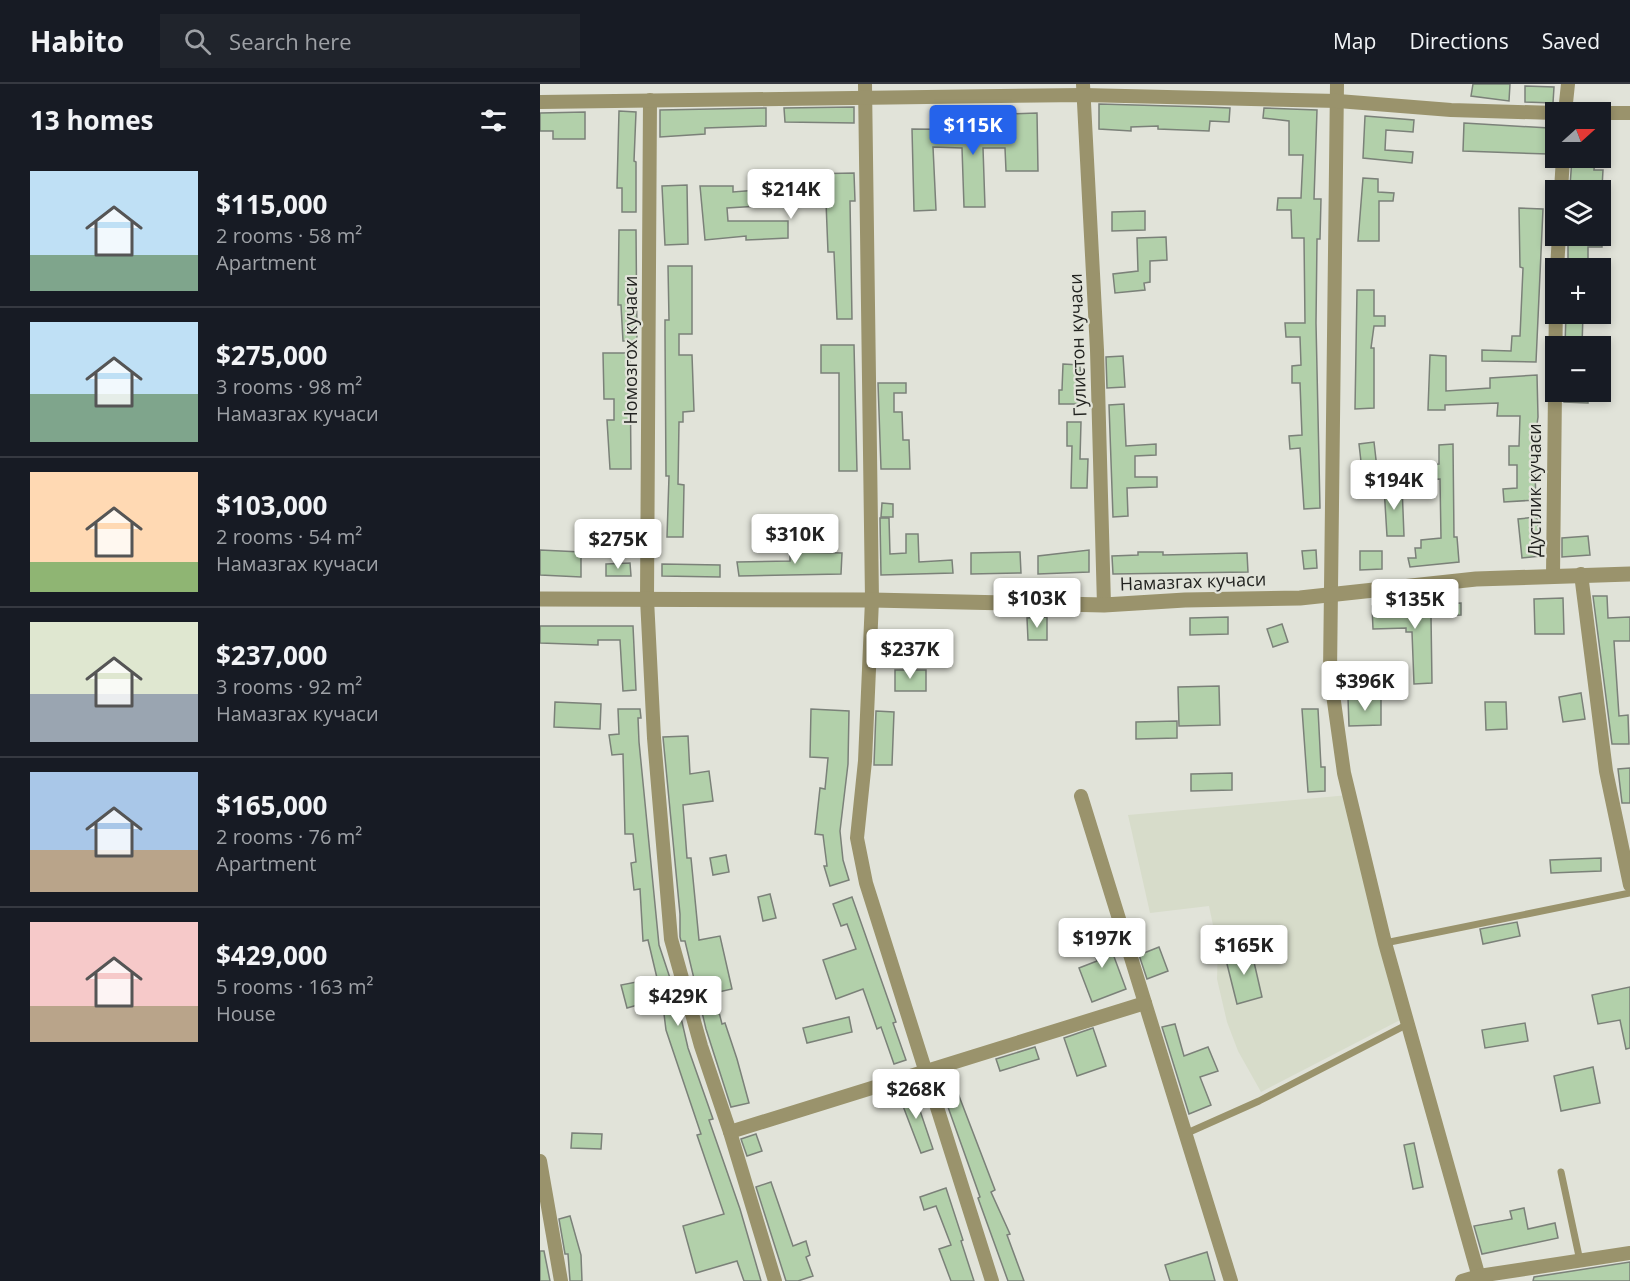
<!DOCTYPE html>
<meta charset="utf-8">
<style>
:root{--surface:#171b24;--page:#20242c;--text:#f1f3f6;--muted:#9ea1a6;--line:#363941;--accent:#2563eb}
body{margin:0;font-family:"Open Sans",sans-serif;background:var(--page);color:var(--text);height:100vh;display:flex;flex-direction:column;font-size:22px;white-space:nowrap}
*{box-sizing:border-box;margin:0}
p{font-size:20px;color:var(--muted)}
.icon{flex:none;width:33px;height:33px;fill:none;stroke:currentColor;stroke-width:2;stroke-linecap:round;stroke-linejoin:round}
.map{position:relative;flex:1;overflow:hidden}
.side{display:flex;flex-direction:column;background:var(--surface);width:540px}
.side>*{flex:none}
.needle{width:39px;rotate:69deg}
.tools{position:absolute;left:1005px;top:18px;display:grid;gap:12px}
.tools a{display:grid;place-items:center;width:66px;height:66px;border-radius:0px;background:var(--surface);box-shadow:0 3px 9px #0003;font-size:30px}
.price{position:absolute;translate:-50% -51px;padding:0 14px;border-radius:6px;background:#fff;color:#222;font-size:20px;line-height:39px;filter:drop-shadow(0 2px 3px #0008)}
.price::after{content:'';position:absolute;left:50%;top:36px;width:18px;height:14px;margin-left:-9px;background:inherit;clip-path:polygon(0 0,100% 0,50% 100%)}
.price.active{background:var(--accent);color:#fff}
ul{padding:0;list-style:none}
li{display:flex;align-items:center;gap:18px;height:150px;padding:0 30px}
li+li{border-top:2px solid var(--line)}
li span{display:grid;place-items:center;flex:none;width:168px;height:120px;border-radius:0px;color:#555}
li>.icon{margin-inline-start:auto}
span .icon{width:72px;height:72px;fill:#fffc;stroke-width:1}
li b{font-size:26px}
h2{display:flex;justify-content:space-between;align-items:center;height:72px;padding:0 30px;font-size:26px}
header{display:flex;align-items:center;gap:36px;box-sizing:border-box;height:84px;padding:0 30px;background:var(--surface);border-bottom:2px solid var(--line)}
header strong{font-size:28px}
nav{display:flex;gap:33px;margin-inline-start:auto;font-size:21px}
.search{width:420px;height:54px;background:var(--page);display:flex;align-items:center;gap:15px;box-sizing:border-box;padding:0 21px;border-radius:0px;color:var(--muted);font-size:22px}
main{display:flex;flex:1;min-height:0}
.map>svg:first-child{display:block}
.built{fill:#d7dcca}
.building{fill:#b2d0aa;stroke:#7b8179;stroke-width:1.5}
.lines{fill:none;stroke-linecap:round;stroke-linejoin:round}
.service{stroke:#9a936c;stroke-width:7}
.minor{stroke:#9a936c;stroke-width:14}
.tertiary{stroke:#9a936c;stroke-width:15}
.labels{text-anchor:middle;stroke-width:4.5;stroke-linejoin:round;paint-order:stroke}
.street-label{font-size:18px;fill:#222320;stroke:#e1e3d9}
</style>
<header>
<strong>Habito</strong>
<div class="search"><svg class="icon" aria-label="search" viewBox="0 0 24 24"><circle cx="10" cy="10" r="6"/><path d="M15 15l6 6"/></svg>Search here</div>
<nav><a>Map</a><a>Directions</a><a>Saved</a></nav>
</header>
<main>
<section class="side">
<h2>13 homes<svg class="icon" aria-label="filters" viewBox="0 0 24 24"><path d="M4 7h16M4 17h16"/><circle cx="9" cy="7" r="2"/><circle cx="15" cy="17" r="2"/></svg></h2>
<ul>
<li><span style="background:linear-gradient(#bfe0f5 70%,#7fa58c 0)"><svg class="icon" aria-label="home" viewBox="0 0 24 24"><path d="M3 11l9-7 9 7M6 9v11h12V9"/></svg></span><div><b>$115,000</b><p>2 rooms · 58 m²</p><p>Apartment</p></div></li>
<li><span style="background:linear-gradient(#bfe0f5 60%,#7fa58c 0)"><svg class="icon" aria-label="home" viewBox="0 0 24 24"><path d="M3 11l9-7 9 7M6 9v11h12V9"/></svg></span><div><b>$275,000</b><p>3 rooms · 98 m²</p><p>Намазгах кучаси</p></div></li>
<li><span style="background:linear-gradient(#ffd9b3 75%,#8fb573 0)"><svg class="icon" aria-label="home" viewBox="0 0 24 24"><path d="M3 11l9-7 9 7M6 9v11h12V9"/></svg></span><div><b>$103,000</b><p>2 rooms · 54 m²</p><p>Намазгах кучаси</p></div></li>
<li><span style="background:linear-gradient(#dfe7d0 60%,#9aa5b1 0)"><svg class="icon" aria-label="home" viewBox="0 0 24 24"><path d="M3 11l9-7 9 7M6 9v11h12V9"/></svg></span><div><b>$237,000</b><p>3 rooms · 92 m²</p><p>Намазгах кучаси</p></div></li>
<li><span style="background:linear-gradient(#a9c7e8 65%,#b9a48a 0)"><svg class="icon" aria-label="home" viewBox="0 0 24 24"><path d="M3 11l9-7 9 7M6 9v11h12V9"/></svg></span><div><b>$165,000</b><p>2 rooms · 76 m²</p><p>Apartment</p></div></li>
<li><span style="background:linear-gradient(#f6c9c9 70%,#b9a48a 0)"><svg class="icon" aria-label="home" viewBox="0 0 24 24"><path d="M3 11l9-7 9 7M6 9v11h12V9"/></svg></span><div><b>$429,000</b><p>5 rooms · 163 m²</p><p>House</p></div></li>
</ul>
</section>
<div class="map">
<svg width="1090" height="1197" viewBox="0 0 1090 1197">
<rect width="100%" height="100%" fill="#e1e3d9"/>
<polygon class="built" points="809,711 866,933 721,1008 698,967 687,938 677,895 678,865 669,822 610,829 588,731"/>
<g class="building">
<polygon points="933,0 970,0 969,17 931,12"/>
<polygon points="985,2 1014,3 1013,19 985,18"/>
<polygon points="559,20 666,23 690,24 689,38 670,37 669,47 618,45 618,42 591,43 591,47 559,45"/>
<polygon points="314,23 314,39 245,38 244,24"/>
<polygon points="226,24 226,42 165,44 165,50 120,53 120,26"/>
<polygon points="724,24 777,26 774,115 781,115 780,155 777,155 776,239 780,424 764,425 760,364 750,365 749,352 762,351 760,299 752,299 752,282 761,281 760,253 746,253 745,239 765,239 764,154 752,154 751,126 737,126 738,114 761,114 763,71 749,71 749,37 723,34"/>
<polygon points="79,27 96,28 94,77 96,78 96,128 82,128 82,104 77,104"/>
<polygon points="45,28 45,55 13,55 13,47 0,47 0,29"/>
<polygon points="497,29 498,87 466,87 465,64 443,64 445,123 424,123 422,64 393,63 396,126 374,127 372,45 464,46 465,30"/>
<polygon points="825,32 874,36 873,48 846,46 845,66 873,68 872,79 823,74"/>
<polygon points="924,39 1009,44 1008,70 923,67"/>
<polygon points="1032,74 1055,74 1054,86 1063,86 1062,104 1030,102"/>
<polygon points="314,89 315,117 310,117 312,235 297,235 294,168 288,168 286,118 187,124 188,137 248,137 248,154 206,156 206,152 165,156 160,102 193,102 193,108 232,105 267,101 266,90"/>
<polygon points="823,94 838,95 838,108 854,109 853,117 839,117 839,157 818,157"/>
<polygon points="147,101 148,160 125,161 122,102"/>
<polygon points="979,124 1003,125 996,278 942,277 942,266 971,267 972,252 980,252 983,184 980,183"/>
<polygon points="605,127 605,146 572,147 572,128"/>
<polygon points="79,146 96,146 97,257 83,257 81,221 78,221"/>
<polygon points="1028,152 1058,152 1058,154 1062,154 1062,163 1048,163 1048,184 1028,184"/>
<polygon points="626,153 627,176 610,177 610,198 604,199 605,206 575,209 573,190 598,187 597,154"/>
<polygon points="128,182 152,182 152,250 139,250 139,271 152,271 154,327 143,328 143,338 139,338 138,400 144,401 143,453 127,453 129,392 126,392 125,251 125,236 129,236"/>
<polygon points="817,206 834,206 834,232 845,232 845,242 834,242 831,264 834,264 834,324 815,325"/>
<polygon points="1026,230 1043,230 1042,262 1025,262"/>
<polygon points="281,261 314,261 317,387 299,387 299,289 281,289"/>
<polygon points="63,269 90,269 91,385 70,385 67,336 74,336 74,315 64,315"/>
<polygon points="890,271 906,272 906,307 950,304 950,294 997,291 998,333 994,362 996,416 964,418 963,405 977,404 977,381 969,381 969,362 979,362 980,332 957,332 958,319 905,321 905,326 888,326"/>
<polygon points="583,272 585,303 567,304 566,273"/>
<polygon points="523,280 540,281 542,320 519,320 519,306 522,306"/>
<polygon points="338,299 366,299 366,309 354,309 354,328 362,328 363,356 369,356 370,385 341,385"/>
<polygon points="1024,308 1048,308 1048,319 1024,318"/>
<polygon points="584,320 586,362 616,360 616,371 595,372 595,393 617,393 617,403 587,404 588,432 573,433 569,321"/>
<polygon points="527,338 541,338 540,375 548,375 547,404 531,404 532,362 527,362"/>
<polygon points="834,358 839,402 824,404 819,360"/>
<polygon points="913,360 914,453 917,453 919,478 870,483 868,474 876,474 875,464 881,464 881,456 901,454 900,395 867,396 866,382 899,380 899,361"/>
<polygon points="862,402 864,452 847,452 844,403"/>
<polygon points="342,419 353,420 353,433 341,433"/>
<polygon points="997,433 1001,472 982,474 978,435"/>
<polygon points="340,434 349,434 350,470 366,469 366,450 378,450 379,478 412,476 413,489 341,491"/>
<polygon points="1048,452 1050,471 1022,473 1022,454"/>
<polygon points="0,466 41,468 41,493 0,491"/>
<polygon points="549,466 549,488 498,490 498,472"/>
<polygon points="776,466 777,484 764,485 762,467"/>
<polygon points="820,467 842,467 842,485 820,486"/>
<polygon points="250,468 302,469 301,490 199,492 197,478 250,477"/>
<polygon points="480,468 481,489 431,490 431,469"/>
<polygon points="598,468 623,468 623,471 707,469 708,488 573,490 572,472 598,471"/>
<polygon points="90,479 91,492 66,492 66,480"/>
<polygon points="122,480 180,481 180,493 122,492"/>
<polygon points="1053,512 1067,512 1068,534 1090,533 1090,557 1074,557 1079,632 1088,631 1089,660 1072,660"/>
<polygon points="1023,514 1024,550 995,550 994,515"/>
<polygon points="921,519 921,531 891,532 892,599 874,600 872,548 866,548 866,544 833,545 832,522"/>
<polygon points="507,533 507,556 488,556 487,534"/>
<polygon points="688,533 688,550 650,551 650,534"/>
<polygon points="742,540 748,558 733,563 727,545"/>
<polygon points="0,542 93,542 96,606 83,607 80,556 58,556 58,561 0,559"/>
<rect x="355" y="586" width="31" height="21"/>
<polygon points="679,602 680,641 639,642 638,603"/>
<polygon points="1041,609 1045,635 1023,638 1019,613"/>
<polygon points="808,614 841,614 841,641 809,642"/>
<polygon points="15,618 61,620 60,645 14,643"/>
<polygon points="945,618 966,618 967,645 946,646"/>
<polygon points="78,625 100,625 101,634 98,634 99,658 119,861 136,912 148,964 173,1035 169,1036 200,1125 221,1197 204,1197 197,1177 156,1189 143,1142 184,1130 157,1051 161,1050 126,946 122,914 87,924 81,901 117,894 108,856 103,857 100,805 94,806 91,779 96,778 93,750 85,750 83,670 72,671 69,651 79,650"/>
<polygon points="271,625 309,627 308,680 300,747 303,776 309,796 290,802 284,782 287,782 283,751 275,750 280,704 285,705 288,674 270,673"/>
<polygon points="762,625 778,625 781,683 785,683 785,707 768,708"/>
<polygon points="336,627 354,628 352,681 334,681"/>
<polygon points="637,637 637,654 596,655 596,638"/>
<polygon points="148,652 150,690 169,687 173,717 143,721 147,774 151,774 159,856 180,852 192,905 174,909 182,940 185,939 197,975 209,1019 191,1023 166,945 145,857 141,857 140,853 140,830 123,653"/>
<polygon points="1090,684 1090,719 1082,719 1078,685"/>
<polygon points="692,689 692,706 651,707 651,690"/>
<polygon points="186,771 189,788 173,791 170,774"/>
<polygon points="1061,774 1061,787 1011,789 1010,776"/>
<polygon points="230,810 236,834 223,837 218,813"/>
<polygon points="312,813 356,938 353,939 366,976 354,980 341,943 337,945 323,905 296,915 283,876 316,865 307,840 301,842 293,820"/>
<polygon points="977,838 980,852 943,860 940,845"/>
<polygon points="563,843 586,905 552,918 539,884 557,877 547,849"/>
<polygon points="619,863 628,887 607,895 599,871"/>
<polygon points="711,865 722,913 697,920 685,872"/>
<polygon points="1090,903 1090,964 1086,965 1080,936 1058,940 1052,911"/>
<polygon points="309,933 312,948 267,959 263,944"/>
<polygon points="985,939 988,957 945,964 942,946"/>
<polygon points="635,940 644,972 668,963 678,987 660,993 671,1021 649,1030 622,943"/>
<polygon points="553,944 566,982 537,992 524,954"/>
<polygon points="495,963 499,975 460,987 456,975"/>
<polygon points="1053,983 1060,1019 1021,1027 1014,992"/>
<polygon points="411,991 455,1106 451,1108 470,1150 467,1151 484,1197 468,1197 438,1114 440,1113 398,995"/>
<polygon points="372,1003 393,1065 381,1069 358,1009"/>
<polygon points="32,1049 62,1050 61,1065 31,1064"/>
<polygon points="216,1050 222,1067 207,1072 201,1055"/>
<polygon points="874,1059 883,1103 873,1105 864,1061"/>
<polygon points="231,1098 253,1162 266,1157 270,1171 266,1173 273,1192 258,1197 246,1197 216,1103"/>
<polygon points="406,1104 423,1156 421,1157 434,1197 411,1197 399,1165 411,1161 396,1122 384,1126 380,1113"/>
<polygon points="984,1124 988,1145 1015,1139 1018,1154 942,1170 934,1142 972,1135 970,1127"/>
<polygon points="30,1132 41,1171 42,1197 30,1197 28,1170 25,1170 19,1135"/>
<polygon points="0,1167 4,1167 10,1197 0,1197"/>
<polygon points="667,1168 675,1197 630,1197 625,1181"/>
<polygon points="1090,1178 1090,1197 993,1197 994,1193"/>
</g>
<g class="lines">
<g class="service">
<polyline points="845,859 1090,809"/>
<polyline points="645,1050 719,1017 868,940"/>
<polyline points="1021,1088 1040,1177"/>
</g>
<g class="minor">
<polyline points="325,0 332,516 325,677 317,754 326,799 452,1197"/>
<polyline points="543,0 557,266 564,521"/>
<polyline points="797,0 790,589 804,689 845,859 940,1197"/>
<polyline points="110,16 107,515 114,654 131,855 161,962 190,1048 235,1197"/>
<polyline points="0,18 543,11 798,17 911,26 1016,29"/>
<polyline points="1025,28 1028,0"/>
<polyline points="1060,29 1090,29"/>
<polyline points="1021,106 1023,74"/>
<polyline points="1017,184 1019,152"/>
<polyline points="1041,490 1066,687 1090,801"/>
<polyline points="1013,492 1016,213"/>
<polyline points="541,712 691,1197"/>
<polyline points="190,1048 605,919"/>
<polyline points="0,1077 21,1197"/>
<polyline points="922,1197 939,1192 1090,1169"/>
</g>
<polyline class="tertiary" points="0,515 332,516 564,521 645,516 760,514 936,495 1090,490"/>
</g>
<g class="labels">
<g class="street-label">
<text transform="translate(538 261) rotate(-92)" y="6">Гулистон кучаси</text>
<text transform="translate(91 266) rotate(-90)" y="6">Номозгох кучаси</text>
<text transform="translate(995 406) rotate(-90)" y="6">Дустлик кучаси</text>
<text transform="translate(653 498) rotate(-2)" y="6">Намазгах кучаси</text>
</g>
</g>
</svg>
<div class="tools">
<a><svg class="needle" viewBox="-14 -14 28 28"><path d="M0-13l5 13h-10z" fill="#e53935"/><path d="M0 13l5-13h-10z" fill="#9ea1a6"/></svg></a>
<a><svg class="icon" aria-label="layers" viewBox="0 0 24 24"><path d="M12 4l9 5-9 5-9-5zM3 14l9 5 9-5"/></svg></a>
<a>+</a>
<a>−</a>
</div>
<b class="price active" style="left:433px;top:72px">$115K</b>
<b class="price" style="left:251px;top:136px">$214K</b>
<b class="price" style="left:854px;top:427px">$194K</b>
<b class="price" style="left:255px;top:481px">$310K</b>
<b class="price" style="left:78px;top:486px">$275K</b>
<b class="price" style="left:497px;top:545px">$103K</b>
<b class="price" style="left:875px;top:546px">$135K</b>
<b class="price" style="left:370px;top:596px">$237K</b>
<b class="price" style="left:825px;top:628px">$396K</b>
<b class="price" style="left:562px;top:885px">$197K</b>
<b class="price" style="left:704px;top:892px">$165K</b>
<b class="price" style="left:138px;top:943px">$429K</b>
<b class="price" style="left:376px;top:1036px">$268K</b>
</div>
</main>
